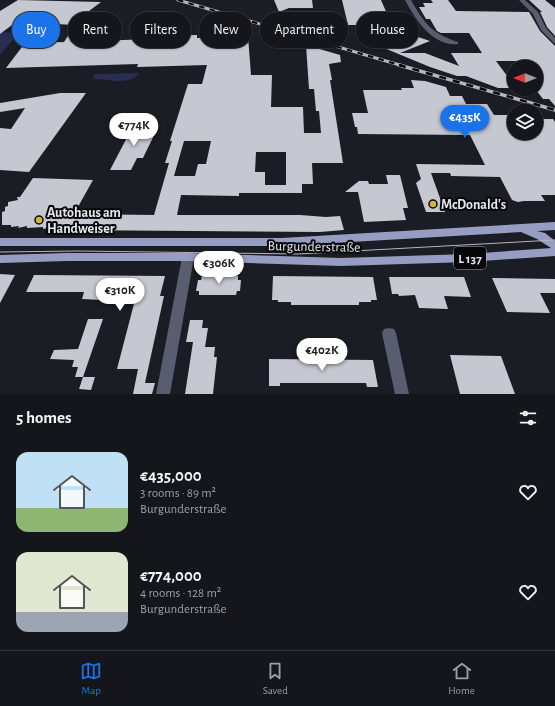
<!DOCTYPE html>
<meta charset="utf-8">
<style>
:root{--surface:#14161b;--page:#1d1f24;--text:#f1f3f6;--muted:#9d9fa3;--line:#33353a;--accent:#1a73e8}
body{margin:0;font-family:"Alegreya Sans",sans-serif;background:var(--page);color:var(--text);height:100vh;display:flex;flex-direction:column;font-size:15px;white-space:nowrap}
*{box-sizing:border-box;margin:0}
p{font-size:13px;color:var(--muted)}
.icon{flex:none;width:22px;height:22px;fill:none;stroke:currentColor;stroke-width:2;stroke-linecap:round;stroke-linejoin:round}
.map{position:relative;height:394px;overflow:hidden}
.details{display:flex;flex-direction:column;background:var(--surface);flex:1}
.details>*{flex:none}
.guide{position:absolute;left:12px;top:12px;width:531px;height:36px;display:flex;gap:8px}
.needle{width:26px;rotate:270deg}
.fabs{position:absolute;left:507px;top:60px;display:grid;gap:8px}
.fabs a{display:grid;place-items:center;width:36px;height:36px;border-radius:50%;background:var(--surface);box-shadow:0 1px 3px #0004,0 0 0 1px var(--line);font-size:20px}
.price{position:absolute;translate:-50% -34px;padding:0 9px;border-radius:14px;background:#fff;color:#222;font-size:13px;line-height:26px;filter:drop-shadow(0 1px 2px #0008)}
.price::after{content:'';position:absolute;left:50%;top:24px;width:12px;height:9px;margin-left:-6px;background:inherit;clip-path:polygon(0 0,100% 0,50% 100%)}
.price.active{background:var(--accent);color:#fff}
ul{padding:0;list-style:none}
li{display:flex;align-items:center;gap:12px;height:100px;padding:0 16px}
li span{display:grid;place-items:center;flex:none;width:112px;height:80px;border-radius:12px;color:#555}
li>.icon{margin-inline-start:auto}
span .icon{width:48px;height:48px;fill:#fffc;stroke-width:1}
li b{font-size:17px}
h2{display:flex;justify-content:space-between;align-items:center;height:48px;padding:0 16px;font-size:17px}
.tag{padding:0 14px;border-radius:18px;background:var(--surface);box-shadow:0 1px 3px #0004,0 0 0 1px var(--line);font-size:14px;line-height:36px}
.tag.active{background:var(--accent);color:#fff}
.menu{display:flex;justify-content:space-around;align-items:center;height:56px;border-top:1px solid var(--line);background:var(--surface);font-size:11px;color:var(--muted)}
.menu a{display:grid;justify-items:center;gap:2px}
.menu .active{color:var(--accent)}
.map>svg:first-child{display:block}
.green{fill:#292d4f}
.building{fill:#c5c7d1;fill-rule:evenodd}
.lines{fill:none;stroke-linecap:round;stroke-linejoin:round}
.minor{fill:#5a5d6f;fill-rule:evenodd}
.primary{fill:#979dc2;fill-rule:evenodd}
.tram{stroke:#b5b6bb;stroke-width:1}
.rail-far1-casing{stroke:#b5b6bb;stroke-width:3}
.rail-casing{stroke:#b5b6bb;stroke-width:3.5}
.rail-far1{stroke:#07070a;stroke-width:2;stroke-dasharray:5.5;stroke-linecap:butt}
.rail{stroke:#07070a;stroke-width:2.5;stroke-dasharray:7;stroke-linecap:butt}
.poi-dot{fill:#d1b736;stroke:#07070a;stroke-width:1.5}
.labels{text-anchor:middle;stroke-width:4;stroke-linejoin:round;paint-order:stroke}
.shield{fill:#07070a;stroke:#a4a4a9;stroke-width:1}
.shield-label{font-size:13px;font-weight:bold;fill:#e7e8ed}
.poi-label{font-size:14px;font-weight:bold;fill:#e7e8ed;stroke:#07070a;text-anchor:start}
.street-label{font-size:14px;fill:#e7e8ed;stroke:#07070a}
</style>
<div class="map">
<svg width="555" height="394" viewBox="0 0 555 394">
<rect width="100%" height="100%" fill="#1b1d24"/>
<g class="green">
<polygon points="0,32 19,33 0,55"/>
<path d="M139 73C131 85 110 80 98 79H94L93 77 95 74Z"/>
</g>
<g class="building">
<path d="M18 0 101 2 85 14 102 15 70 42 150 39 151 36 197 35V38L248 36 251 75H272L271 107H303L304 133H321L319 111H316L314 89H309L306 45 340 55 341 62 329 64 332 80H330L343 163H312L313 184H302V193H239V196L181 195 177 215H300L326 217 340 216 344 230 320 232 68 230H57L60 225 43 229V227L27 228V226L18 228 19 226 11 227V225H2V212L5 211V207L8 206V202L18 200 17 197H20L33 178 93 180 74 214 154 215 169 163H165L172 141H170L188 84H202L207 65 137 67 138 64 6 68 25 43 64 42 75 25 16 22 0 34V11ZM184 141H211L206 164H198L195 176H174ZM256 152H286V185H265V172H255Z"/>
<polygon points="274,0 312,0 313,8 289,8 279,12"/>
<polygon points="342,0 381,0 392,25 348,25"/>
<polygon points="431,0 448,0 456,11 529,12 540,31 555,46 555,106 549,99 543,99 536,90 536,67 531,61 496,61 514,85 514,88 498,88 466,76 457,76 430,67 372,43 389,39 400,43 418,37 430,41 400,53 425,53 459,66 451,53 482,53 469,33 441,33 437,31 430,19 426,19 419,7 425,7 423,3 433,3"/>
<polygon points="529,0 545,0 555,8 555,36 547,27 540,12 542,12"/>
<polygon points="411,80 425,81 446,87 450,96 462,96 466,104 487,104 494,115 514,115 514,133 536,133 536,119 553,119 555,122 555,195 541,195 545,201 524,201 518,202 512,200 500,177 451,176 450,173 431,173 445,212 426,212 416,183 421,179 416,164 485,165 470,135 358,134 357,127 355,127 352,113 368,113 363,90 402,90 401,88 414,88"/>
<polygon points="60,93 86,93 29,172 0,170 0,128 11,129 25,108 0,112 0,103"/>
<polygon points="133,126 158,127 143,158 137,158 131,170 110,170"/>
<polygon points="386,175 400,175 408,208 403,208 406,220 364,222 358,192 345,192 359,181 368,181 369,184 388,184"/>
<polygon points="0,274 15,275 0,303"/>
<polygon points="208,274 232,274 232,276 238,276 238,280 241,280 240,291 237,291 236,295 199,295 199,291 196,291 198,280 201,280 202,276 208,276"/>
<polygon points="34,275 165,276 160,296 164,296 145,383 155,383 152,394 133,394 138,369 117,369 136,296 104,295 102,300 82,299 84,292 26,292"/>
<polygon points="273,276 373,277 377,300 371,300 371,302 359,302 359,305 291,305 291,302 278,302 278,300 272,300"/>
<polygon points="389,277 464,277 471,297 444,296 448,309 419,308 415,295 399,296 398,294 392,294"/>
<polygon points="492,278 555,279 555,293 540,293 550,313 507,312"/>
<polygon points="88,319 103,319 83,377 95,377 91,390 79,389 83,377 75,377 78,367 72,367 74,360 50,359 54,350 78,349"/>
<polygon points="190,320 203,320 202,328 208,328 205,347 215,347 214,357 217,357 213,394 185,394 193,342 186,342"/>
<polygon points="450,355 501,356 515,394 460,394"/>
<polygon points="269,359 373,360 378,387 367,387 366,383 280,383 280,386 269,386"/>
</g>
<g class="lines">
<g class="minor">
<path d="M405 0H411C424 23 432 34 458 42V44C433 47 415 19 405 0Z"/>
<polygon points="519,0 525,0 538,12 546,28 555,38 555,44 541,30 533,14"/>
<polygon points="188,253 192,254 194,257 170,394 156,394 182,257 184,254"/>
<polygon points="389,328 394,329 396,333 409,394 395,394 382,333 384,329"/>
</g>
<polygon class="primary" points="555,222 555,230 537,231 545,233 555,241 555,256 468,262 341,266 188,261 67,261 0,263 0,255 67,253 188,253 341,258 468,254 551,248 537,239 521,232 282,246 0,246 0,238 282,238"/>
<polyline class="tram" points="0,252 79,251 298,254 555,240"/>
<g class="rail-far1-casing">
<polyline id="rail-far1" points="178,0 403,66"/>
</g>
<g class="rail-casing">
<polyline id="rail" points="399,65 555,110"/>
</g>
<use href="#rail-far1" class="rail-far1"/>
<use href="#rail" class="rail"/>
</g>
<g class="poi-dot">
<circle cx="433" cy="204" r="4"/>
<circle cx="39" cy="220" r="4"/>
</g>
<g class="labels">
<rect class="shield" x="454" y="247" width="32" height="22" rx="3"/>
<g class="shield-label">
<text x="470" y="263">L 137</text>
</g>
<g class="poi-label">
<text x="441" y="209">McDonald's</text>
<text x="47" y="217">Autohaus am<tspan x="47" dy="16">Handweiser</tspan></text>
</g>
<g class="street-label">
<text transform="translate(314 246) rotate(1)" y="5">Burgunderstraße</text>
</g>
</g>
</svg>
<div class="fabs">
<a><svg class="needle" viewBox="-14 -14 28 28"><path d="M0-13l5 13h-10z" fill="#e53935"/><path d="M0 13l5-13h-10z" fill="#9d9fa3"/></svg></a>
<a><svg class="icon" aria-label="layers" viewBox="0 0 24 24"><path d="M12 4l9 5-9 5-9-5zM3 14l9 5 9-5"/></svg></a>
</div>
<b class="price active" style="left:465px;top:139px">€435K</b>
<b class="price" style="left:134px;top:147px">€774K</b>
<b class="price" style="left:219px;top:285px">€306K</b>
<b class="price" style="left:120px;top:312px">€310K</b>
<b class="price" style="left:322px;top:372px">€402K</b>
<div class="guide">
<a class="tag active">Buy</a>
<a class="tag">Rent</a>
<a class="tag">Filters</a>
<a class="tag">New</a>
<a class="tag">Apartment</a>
<a class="tag">House</a>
</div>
</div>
<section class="details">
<h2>5 homes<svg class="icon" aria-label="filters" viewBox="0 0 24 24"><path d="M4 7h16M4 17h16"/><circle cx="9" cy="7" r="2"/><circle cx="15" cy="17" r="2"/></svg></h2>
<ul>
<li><span style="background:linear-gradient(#bfe0f5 70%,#8fb573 0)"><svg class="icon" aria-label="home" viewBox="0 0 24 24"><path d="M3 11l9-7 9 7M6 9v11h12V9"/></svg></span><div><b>€435,000</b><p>3 rooms · 89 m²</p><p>Burgunderstraße</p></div><svg class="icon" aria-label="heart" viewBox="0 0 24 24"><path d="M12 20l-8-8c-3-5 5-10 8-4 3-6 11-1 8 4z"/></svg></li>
<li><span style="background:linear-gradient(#dfe7d0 75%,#9aa5b1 0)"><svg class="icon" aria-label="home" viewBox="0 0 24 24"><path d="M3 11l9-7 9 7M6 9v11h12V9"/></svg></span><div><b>€774,000</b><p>4 rooms · 128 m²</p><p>Burgunderstraße</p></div><svg class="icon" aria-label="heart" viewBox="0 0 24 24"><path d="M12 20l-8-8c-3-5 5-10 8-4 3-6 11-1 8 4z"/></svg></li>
</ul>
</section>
<nav class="menu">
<a class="active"><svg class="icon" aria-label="map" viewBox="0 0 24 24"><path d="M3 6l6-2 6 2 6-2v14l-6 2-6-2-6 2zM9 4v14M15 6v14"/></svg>Map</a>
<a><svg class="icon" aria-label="saved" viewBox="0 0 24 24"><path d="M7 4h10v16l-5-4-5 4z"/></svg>Saved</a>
<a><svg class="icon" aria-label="home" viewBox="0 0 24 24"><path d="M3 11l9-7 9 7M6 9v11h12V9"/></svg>Home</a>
</nav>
